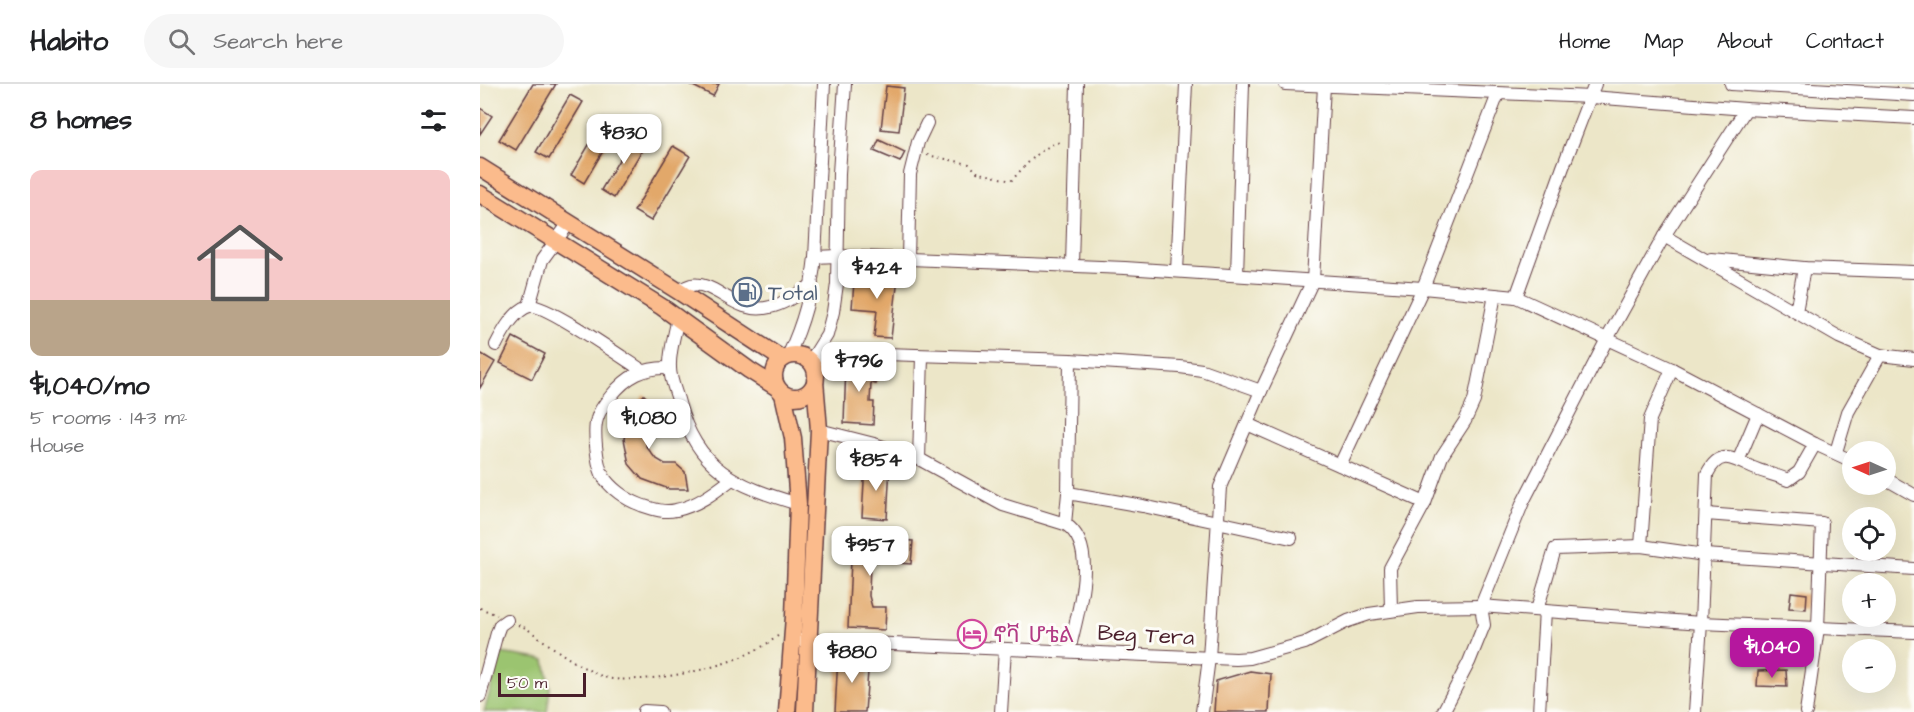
<!DOCTYPE html>
<meta charset="utf-8">
<style>
:root{--surface:#fff;--page:#f6f6f6;--text:#202124;--muted:#757577;--line:#e0e0e0;--accent:#b5179e}
body{margin:0;font-family:"Architects Daughter","Noto Sans Ethiopic",sans-serif;background:var(--page);color:var(--text);height:100vh;display:flex;flex-direction:column;font-size:22px;white-space:nowrap}
*{box-sizing:border-box;margin:0}
p{font-size:20px;color:var(--muted)}
.icon{flex:none;width:33px;height:33px;fill:none;stroke:currentColor;stroke-width:2;stroke-linecap:round;stroke-linejoin:round}
.map{position:relative;flex:1;overflow:hidden}
.details{display:flex;flex-direction:column;background:var(--surface);width:480px}
.details>*{flex:none}
.needle{width:39px;rotate:273deg}
.controls{position:absolute;left:1362px;top:357px;display:grid;gap:12px}
.controls a{display:grid;place-items:center;width:54px;height:54px;border-radius:50%;background:var(--surface);box-shadow:0 6px 24px #0002;font-size:30px}
.scale{position:absolute;left:18px;bottom:15px;width:88px;box-sizing:border-box;padding-left:6px;border:3px solid #4a1f2b;border-top:0;font-size:16px;line-height:21px;white-space:nowrap;color:#4a1f2b;-webkit-text-stroke:4px #fdfcf7;paint-order:stroke}
.price{position:absolute;translate:-50% -51px;padding:0 14px;border-radius:12px;background:#fff;color:#222;font-size:20px;line-height:39px;filter:drop-shadow(0 2px 3px #0008)}
.price::after{content:'';position:absolute;left:50%;top:36px;width:18px;height:14px;margin-left:-9px;background:inherit;clip-path:polygon(0 0,100% 0,50% 100%)}
.price.selected{background:var(--accent);color:#fff}
ul{padding:0;list-style:none}
li{display:grid;align-content:center;gap:12px;height:318px;padding:0 30px}
li+li{border-top:2px solid var(--line)}
li span{display:grid;place-items:center;height:186px;border-radius:12px;color:#555}
li>.icon{margin-inline-start:auto}
span .icon{width:108px;height:108px;fill:#fffc;stroke-width:1}
li b{font-size:26px}
h2{display:flex;justify-content:space-between;align-items:center;height:72px;padding:0 30px;font-size:26px}
header{display:flex;align-items:center;gap:36px;box-sizing:border-box;height:84px;padding:0 30px;background:var(--surface);border-bottom:2px solid var(--line)}
header strong{font-size:28px}
nav{display:flex;gap:33px;margin-inline-start:auto;font-size:21px}
.search{width:420px;height:54px;background:var(--page);display:flex;align-items:center;gap:15px;box-sizing:border-box;padding:0 21px;border-radius:33px;color:var(--muted);font-size:22px}
main{display:flex;flex:1;min-height:0}
.map>svg:first-child{display:block}
.green{fill:#9bc470;stroke:#72724e;stroke-width:1.5}
.building{fill:#e2a86a}
.lines{fill:none;stroke-linecap:round;stroke-linejoin:round}
.minor-casing{stroke:#623d43;stroke-width:14}
.highway-casing{stroke:#623d43;stroke-width:19}
.path{stroke:#623d43;stroke-width:2;stroke-dasharray:1.5 4.5;stroke-linecap:butt}
.minor{stroke:#fff;stroke-width:12}
.highway{stroke:#fbbb8c;stroke-width:16}
.labels{text-anchor:middle;stroke-width:6;stroke-linejoin:round;paint-order:stroke}
.service-label{font-size:22px;fill:#4e5e75;stroke:#fdfcf7;text-anchor:start}
.hotel-label{font-size:22px;fill:#b23c85;stroke:#fdfcf7;text-anchor:start}
.street-label{font-size:22px;fill:#4a1f2b;stroke:#fdfcf7}
</style>
<header>
<strong>Habito</strong>
<div class="search"><svg class="icon" aria-label="search" viewBox="0 0 24 24"><circle cx="10" cy="10" r="6"/><path d="M15 15l6 6"/></svg>Search here</div>
<nav><a>Home</a><a>Map</a><a>About</a><a>Contact</a></nav>
</header>
<main>
<section class="details">
<h2>8 homes<svg class="icon" aria-label="filters" viewBox="0 0 24 24"><path d="M4 7h16M4 17h16"/><circle cx="9" cy="7" r="2"/><circle cx="15" cy="17" r="2"/></svg></h2>
<ul>
<li><span style="background:linear-gradient(#f6c9c9 70%,#b9a48a 0)"><svg class="icon" aria-label="home" viewBox="0 0 24 24"><path d="M3 11l9-7 9 7M6 9v11h12V9"/></svg></span><div><b>$1,040/mo</b><p>5 rooms · 143 m²</p><p>House</p></div></li>
</ul>
</section>
<div class="map">
<svg width="1434" height="628" viewBox="0 0 1434 628">
<rect width="100%" height="100%" fill="#fdfcf7"/>
<filter id="ink" filterUnits="userSpaceOnUse"><feTurbulence type="fractalNoise" baseFrequency=".0167" numOctaves="2"/><feDisplacementMap in="SourceGraphic" scale="12" xChannelSelector="R" yChannelSelector="G"/><feConvolveMatrix kernelMatrix="1 2 1 2 8 2 1 2 1" color-interpolation-filters="sRGB"/></filter>
<filter id="wash" filterUnits="userSpaceOnUse"><feTurbulence type="fractalNoise" baseFrequency=".008" numOctaves="4" result="noise"/><feDisplacementMap in="SourceGraphic" scale="24" xChannelSelector="R" yChannelSelector="G"/><feGaussianBlur stdDeviation="1.35" result="paint"/><feColorMatrix in="noise" values="0 0 0 0 0 0 0 0 0 0 0 0 0 0 0 0 0 1.4 0 .05"/><feComposite in="paint" operator="in"/></filter>
<g filter="url(#wash)">
<rect width="100%" height="100%" fill="#ece6c8"/>
<polygon class="green" points="21,569 65,576 70,604 67,628 4,628"/>
<g id="blocks">
<g class="building">
<polygon points="53,0 76,0 36,66 19,56"/>
<polygon points="209,0 239,0 233,12"/>
<polygon points="406,2 424,4 419,47 401,45"/>
<polygon points="90,11 103,18 69,75 56,68"/>
<polygon points="0,24 12,32 0,50"/>
<polygon points="125,34 138,42 104,99 91,91"/>
<polygon points="155,49 168,56 134,114 121,106"/>
<polygon points="399,56 425,68 420,78 394,67"/>
<polygon points="193,62 210,72 171,137 154,127"/>
<polygon points="384,190 418,193 411,254 394,253 397,226 372,224 374,198"/>
<polygon points="33,253 65,270 52,295 20,279"/>
<polygon points="0,269 15,278 0,304"/>
<polygon points="366,279 398,281 396,300 391,299 390,318 394,318 393,341 364,339"/>
<polygon points="164,311 178,325 169,343 166,362 175,374 185,380 196,380 205,388 208,405 189,405 162,395 149,380 144,355 149,330"/>
<polygon points="385,381 410,382 407,435 382,433"/>
<polygon points="366,453 433,457 431,480 390,477 389,512 392,523 406,523 405,546 368,544 371,476 364,476"/>
<polygon points="1311,508 1327,510 1326,525 1309,524"/>
<polygon points="358,572 389,574 385,628 355,628"/>
<polygon points="1306,586 1307,603 1277,602 1278,587"/>
<polygon points="770,587 791,590 789,628 734,628 736,597"/>
</g>
</g>
</g>
<g filter="url(#ink)">
<use href="#blocks" fill-opacity="0" stroke="#623d43" stroke-width="1.5"/>
<g class="lines">
<g class="minor-casing">
<g id="minor">
<polyline points="805,0 1111,13 1266,25 1434,34"/>
<polyline points="1251,0 1434,11"/>
<polyline points="1184,152 1359,253 1400,271 1434,275"/>
<polyline points="335,173 357,172 645,184 943,204 1036,213 1192,285 1335,360 1372,377"/>
<polyline points="428,174 430,90 438,58 447,39"/>
<polyline points="1231,175 1324,184 1434,188"/>
<polyline points="592,181 597,0"/>
<polyline points="697,187 706,0"/>
<polyline points="757,191 763,0"/>
<path d="M198 207C202 205 207 202 211 201 236 196 255 232 290 223 305 220 319 209 332 201"/>
<polyline points="1036,213 1083,83 1115,0"/>
<polyline points="49,222 62,176 89,139"/>
<polyline points="1316,228 1324,184"/>
<path d="M198 234C195 249 189 268 190 284 190 295 196 308 199 319 217 386 257 402 318 420"/>
<path d="M16 261C23 247 34 227 49 222 64 218 146 276 163 287"/>
<path d="M308 272C324 238 331 210 335 173L344 0"/>
<polyline points="330,278 347,251 353,228 357,200 359,89 365,0"/>
<path d="M190 284C164 283 147 292 131 312 125 319 119 327 117 335 113 347 117 379 122 390 129 404 147 416 161 421 173 425 184 429 196 426 217 422 235 408 252 395"/>
<polyline points="334,284 349,273 374,269 590,276 700,283 722,286 781,307"/>
<polyline points="767,340 945,419"/>
<path d="M339 346 394 360 439 375 523 421 585 440C621 462 596 534 589 567"/>
<polyline points="1356,368 1368,328 1400,271"/>
<polyline points="439,375 442,272"/>
<polyline points="1259,375 1278,330"/>
<polyline points="860,381 943,204 1018,10"/>
<polyline points="1406,395 1434,411"/>
<polyline points="588,409 663,422 811,454"/>
<polyline points="1226,430 1342,439 1338,544 1326,628"/>
<polyline points="585,440 588,409 590,276"/>
<polyline points="1161,462 1170,335 1192,285"/>
<polyline points="911,526 910,484 945,419 962,372 985,337 994,317 1015,211"/>
<polyline points="1057,526 1075,465 1161,462 1225,471 1434,485"/>
<polyline points="320,556 756,575 770,574 825,559 868,537 889,530 938,523 1001,522 1221,539 1434,548"/>
<polyline points="0,612 17,549 20,541 27,536"/>
<polyline points="164,627 180,628"/>
<polyline points="521,628 525,565"/>
<polyline points="722,628 729,574 740,403 781,307 833,196 844,2"/>
<polyline points="963,628 989,578 1004,541 1001,522 1043,418 1127,255 1184,152 1266,25"/>
<polyline points="1059,628 1065,527"/>
<path d="M1215 628 1221 539 1227 390C1239 366 1251 373 1271 383 1282 388 1296 391 1308 396L1319 388 1335 360"/>
</g>
</g>
<g class="highway-casing">
<g id="highway">
<polyline points="0,83 198,207 302,275"/>
<polyline points="0,110 182,223 269,286 296,303"/>
<circle cx="315" cy="292" r="21"/>
<polyline points="303,310 313,354 318,420 314,532 307,628"/>
<polyline points="325,628 339,346 335,297"/>
</g>
</g>
<g class="path">
<path d="M447 71 489 80 497 88 531 97C544 83 564 59 583 58"/>
<polyline points="0,524 17,531"/>
<path d="M38 541 46 544C71 562 96 582 124 593 136 597 149 595 161 595 205 592 265 579 299 551"/>
</g>
<use href="#minor" class="minor"/>
<use href="#highway" class="highway"/>
</g>
</g>
<defs>
<g id="fuel-ring" transform="scale(1.5)"><circle r="9.5" fill="#fdfcf7" stroke="#5c6f8a" stroke-width="1.5"/><path d="M-5.5-6h7V0h2V4h1.3V-2.5L3-4.5l.8-.8L6-3V5H2.5V1h-1V6h-7ZM-4.2-4.7v3.2H.2V-4.7Z" fill="#5c6f8a"/></g>
<g id="hotel-ring" transform="scale(1.5)"><circle r="9.5" fill="#fdfcf7" stroke="#d1479c" stroke-width="1.5"/><path d="M-6-4.5h1.5V1H6V5H4.5V3h-9V5H-6ZM-4 0a1.8 1.8 0 1 1 3.6 0ZM.5 0V-2.5h3Q6-2.5 6 0Z" fill="#d1479c"/></g>
</defs>
<g fill-rule="evenodd">
<use href="#fuel-ring" x="267" y="208"/>
<use href="#hotel-ring" x="492" y="550"/>
</g>
<g class="labels">
<g class="service-label">
<text x="288" y="216">Total</text>
</g>
<g class="hotel-label">
<text x="513" y="558">ኖቫ ሆቴል</text>
</g>
<g class="street-label">
<text transform="translate(666 550) rotate(3)" y="8">Beg Tera</text>
</g>
</g>
</svg>
<div class="controls">
<a><svg class="needle" viewBox="-14 -14 28 28"><path d="M0-13l5 13h-10z" fill="#e53935"/><path d="M0 13l5-13h-10z" fill="#757577"/></svg></a>
<a><svg class="icon" aria-label="locate" viewBox="0 0 24 24"><circle cx="12" cy="12" r="6"/><path d="M12 2v4M12 18v4M2 12h4M18 12h4"/></svg></a>
<a>+</a>
<a>−</a>
</div>
<div class="scale">50 m</div>
<b class="price" style="left:144px;top:81px">$830</b>
<b class="price" style="left:397px;top:216px">$424</b>
<b class="price" style="left:379px;top:309px">$796</b>
<b class="price" style="left:169px;top:366px">$1,080</b>
<b class="price" style="left:396px;top:408px">$854</b>
<b class="price" style="left:390px;top:493px">$957</b>
<b class="price selected" style="left:1292px;top:595px">$1,040</b>
<b class="price" style="left:372px;top:600px">$880</b>
</div>
</main>
